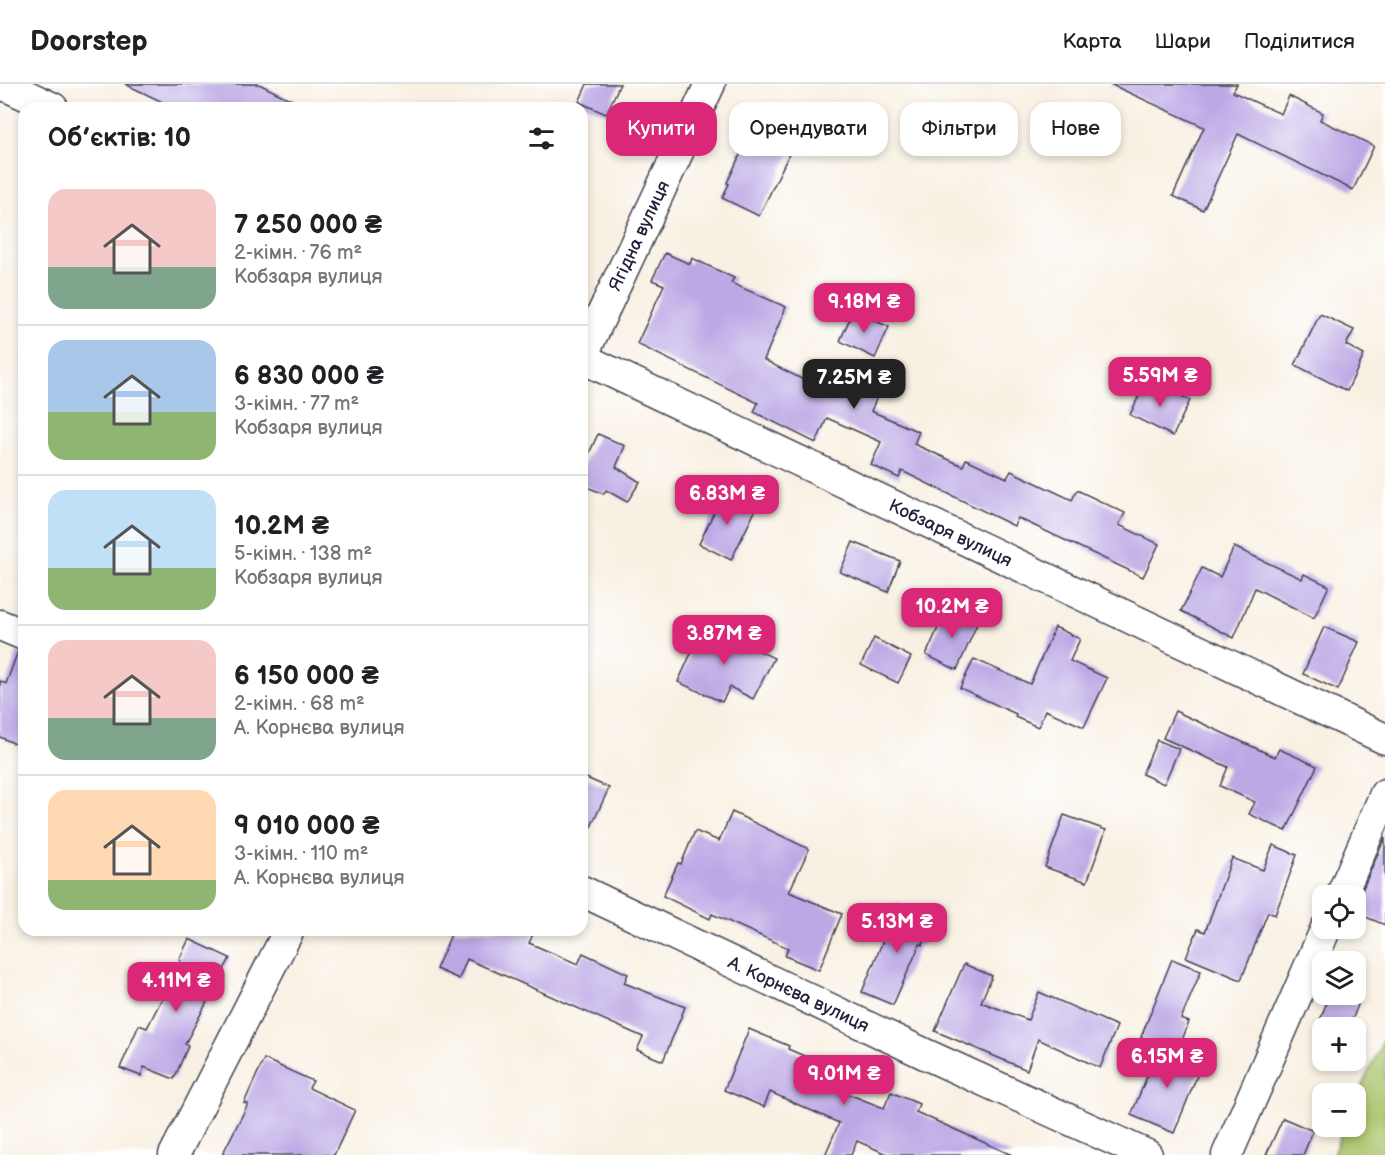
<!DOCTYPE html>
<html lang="uk">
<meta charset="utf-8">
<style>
:root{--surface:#fff;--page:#f2f2f2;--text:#202124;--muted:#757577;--line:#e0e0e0;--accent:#db2777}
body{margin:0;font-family:"Balsamiq Sans",sans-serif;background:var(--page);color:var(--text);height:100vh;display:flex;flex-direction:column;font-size:22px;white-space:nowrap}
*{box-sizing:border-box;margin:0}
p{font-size:20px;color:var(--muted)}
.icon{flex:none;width:33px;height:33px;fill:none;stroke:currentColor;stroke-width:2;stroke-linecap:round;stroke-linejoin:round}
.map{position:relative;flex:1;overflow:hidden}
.side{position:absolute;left:18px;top:18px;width:570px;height:834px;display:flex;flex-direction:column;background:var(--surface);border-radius:18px;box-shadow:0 3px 9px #0003}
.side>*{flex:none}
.top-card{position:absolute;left:606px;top:18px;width:570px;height:54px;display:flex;gap:12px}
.tools{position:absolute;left:1312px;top:801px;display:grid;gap:12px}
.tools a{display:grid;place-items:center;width:54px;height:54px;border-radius:12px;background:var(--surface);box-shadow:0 3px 9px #0003;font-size:30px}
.price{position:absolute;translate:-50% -51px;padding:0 14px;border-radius:12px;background:var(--accent);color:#fff;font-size:20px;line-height:39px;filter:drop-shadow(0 2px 3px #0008)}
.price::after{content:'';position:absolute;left:50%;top:36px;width:18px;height:14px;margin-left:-9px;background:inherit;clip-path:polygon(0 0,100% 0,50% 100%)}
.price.on{background:#222;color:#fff}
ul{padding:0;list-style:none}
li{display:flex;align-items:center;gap:18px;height:150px;padding:0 30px}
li+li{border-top:2px solid var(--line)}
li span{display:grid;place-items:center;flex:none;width:168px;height:120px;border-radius:18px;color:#555}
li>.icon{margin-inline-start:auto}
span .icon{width:72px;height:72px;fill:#fffc;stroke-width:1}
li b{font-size:26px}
h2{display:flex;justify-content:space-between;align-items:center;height:72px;padding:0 30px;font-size:26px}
.chip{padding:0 21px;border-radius:18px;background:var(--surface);box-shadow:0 3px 9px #0003;font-size:21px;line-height:54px}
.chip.on{background:var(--accent);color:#fff}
header{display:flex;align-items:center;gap:36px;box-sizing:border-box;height:84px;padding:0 30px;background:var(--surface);border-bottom:2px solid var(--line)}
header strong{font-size:28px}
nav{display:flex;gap:33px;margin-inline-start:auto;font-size:21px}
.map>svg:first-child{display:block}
.green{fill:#a9c369;stroke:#667252;stroke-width:1.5}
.building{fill:#bca8e5}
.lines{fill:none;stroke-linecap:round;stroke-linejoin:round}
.minor-casing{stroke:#424154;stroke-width:33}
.minor{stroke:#fff;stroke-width:30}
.labels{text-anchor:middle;stroke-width:4.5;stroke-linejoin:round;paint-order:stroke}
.street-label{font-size:18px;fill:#22223b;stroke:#fff}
</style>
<header>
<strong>Doorstep</strong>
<nav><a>Карта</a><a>Шари</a><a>Поділитися</a></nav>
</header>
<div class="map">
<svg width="1385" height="1071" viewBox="0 0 1385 1071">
<rect width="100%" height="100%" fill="#fff"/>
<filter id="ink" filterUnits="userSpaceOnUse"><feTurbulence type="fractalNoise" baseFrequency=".0167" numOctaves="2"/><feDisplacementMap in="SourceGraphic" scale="12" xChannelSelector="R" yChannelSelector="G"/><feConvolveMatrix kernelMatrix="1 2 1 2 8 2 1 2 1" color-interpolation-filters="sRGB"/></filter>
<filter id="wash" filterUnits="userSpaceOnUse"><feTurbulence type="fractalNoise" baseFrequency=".008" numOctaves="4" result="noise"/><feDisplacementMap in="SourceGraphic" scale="24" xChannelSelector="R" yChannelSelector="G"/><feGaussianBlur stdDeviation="1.35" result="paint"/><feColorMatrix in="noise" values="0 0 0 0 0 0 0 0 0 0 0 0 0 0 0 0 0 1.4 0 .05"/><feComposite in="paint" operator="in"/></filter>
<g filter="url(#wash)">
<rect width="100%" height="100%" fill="#f8f0e2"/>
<polygon class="green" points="1385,953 1385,1071 1333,1071 1343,1043 1356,1042 1356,1014"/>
<g id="blocks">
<g class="building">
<polygon points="125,0 259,0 308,24 175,24"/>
<polygon points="587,0 620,0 606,30 579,18"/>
<polygon points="1110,0 1237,0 1233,8 1281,30 1289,12 1323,29 1320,36 1374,62 1353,106 1238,50 1203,126 1173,112 1204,43"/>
<polygon points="754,41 794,60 759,132 722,114 729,100 727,99"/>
<polygon points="665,169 690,180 692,174 734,194 731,199 786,223 764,276 839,314 849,292 880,306 871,327 919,348 914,360 963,382 966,375 1007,394 1011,387 1072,416 1077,406 1125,429 1119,441 1159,460 1143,493 1018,434 1014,442 902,387 899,394 871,381 881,358 827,334 816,359 754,328 758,319 637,260 664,201 652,196"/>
<polygon points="853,227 889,243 875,274 840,257"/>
<polygon points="1320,230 1354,246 1346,261 1364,271 1347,307 1295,281"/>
<polygon points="1147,295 1190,316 1173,352 1130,331"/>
<polygon points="598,350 625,362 616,383 640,398 627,418 606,406 604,410 582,401 582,385"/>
<polygon points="723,409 756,425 731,476 699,460"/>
<polygon points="853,458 900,477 888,508 840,488"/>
<polygon points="1234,463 1302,495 1304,490 1329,502 1314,534 1255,504 1234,554 1181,527 1202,484 1220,493"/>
<polygon points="947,524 978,538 957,586 926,571"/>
<polygon points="704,541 774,574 753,615 730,603 722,618 678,598"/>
<polygon points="1055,543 1080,555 1070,577 1107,594 1084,643 1045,626 1038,643 1015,633 1016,630 960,604 974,575 1030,600"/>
<polygon points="1324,543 1359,558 1338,606 1303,590"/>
<polygon points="874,554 911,573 898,599 861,581"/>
<polygon points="18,567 24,568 24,664 0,653 0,597 6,600"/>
<polygon points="1175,627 1275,673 1279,665 1317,682 1286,747 1249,730 1255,718 1220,702 1228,683 1163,654"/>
<polygon points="1157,656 1179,665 1164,700 1142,690"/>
<polygon points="582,692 609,704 582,762"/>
<polygon points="732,728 809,765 789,808 842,830 819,886 785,872 788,864 712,830 710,835 663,812 678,779 681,780 695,747 719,757"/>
<polygon points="1064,731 1106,746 1087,798 1045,783"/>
<polygon points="1385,754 1385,841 1356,829 1356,820"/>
<polygon points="1273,761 1297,771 1275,831 1268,828 1241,896 1186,873 1198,845 1205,848 1232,774 1263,786"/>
<polygon points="898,820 934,836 922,861 920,860 893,921 862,908"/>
<polygon points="453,846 535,846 529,859 578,880 583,869 628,890 624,899 685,923 663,977 637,966 643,953 467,875 459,895 436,885"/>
<polygon points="189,855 230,874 185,960 188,962 174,995 144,983 141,992 120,984 139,941 147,944 181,877 179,876"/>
<polygon points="1172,875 1201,887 1181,935 1189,938 1178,967 1141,953"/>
<polygon points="964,880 992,892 981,918 1028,936 1039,908 1117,942 1100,984 1038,955 1027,986 935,947"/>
<polygon points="1330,910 1358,921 1349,944 1317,944"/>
<polygon points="749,945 789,962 788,965 825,981 817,998 884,1024 891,1008 919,1020 916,1028 1012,1071 889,1071 857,1057 851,1071 825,1071 839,1039 770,1008 764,1023 724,1006"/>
<polygon points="1159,964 1203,977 1174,1049 1131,1031"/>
<polygon points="264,975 313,997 309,1004 355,1026 334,1071 222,1071 248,1020 244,1019"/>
<polygon points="1283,1034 1313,1047 1303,1071 1266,1071"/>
</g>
</g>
</g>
<g filter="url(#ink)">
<use href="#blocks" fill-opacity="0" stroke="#424154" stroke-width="1.5"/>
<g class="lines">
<g class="minor-casing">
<g id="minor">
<polyline points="2,0 53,24"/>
<path id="s1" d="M582 273 710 0"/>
<path id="s2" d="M582 274 1385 655"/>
<polyline points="0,541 24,551"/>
<path id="s3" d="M582 807 925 970 1147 1071"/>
<polyline points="1341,812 1385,710"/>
<polyline points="174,1071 289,846"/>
<polyline points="1227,1071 1326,844"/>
</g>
</g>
<use href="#minor" class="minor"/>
</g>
</g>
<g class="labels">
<g class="street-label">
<text dy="6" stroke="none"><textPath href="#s1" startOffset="134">Ягідна вулиця</textPath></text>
<text dy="6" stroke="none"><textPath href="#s2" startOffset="408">Кобзаря вулиця</textPath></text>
<text dy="6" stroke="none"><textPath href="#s3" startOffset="240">А. Корнєва вулиця</textPath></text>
</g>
</g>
</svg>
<div class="tools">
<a><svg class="icon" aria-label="locate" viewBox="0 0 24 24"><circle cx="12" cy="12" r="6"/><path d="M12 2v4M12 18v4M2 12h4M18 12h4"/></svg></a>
<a><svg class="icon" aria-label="layers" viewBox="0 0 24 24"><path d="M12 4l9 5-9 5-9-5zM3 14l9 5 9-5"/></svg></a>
<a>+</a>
<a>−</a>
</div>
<b class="price" style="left:864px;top:250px">9.18M ₴</b>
<b class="price" style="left:1160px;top:324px">5.59M ₴</b>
<b class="price on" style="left:854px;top:326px">7.25M ₴</b>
<b class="price" style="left:727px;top:442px">6.83M ₴</b>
<b class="price" style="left:952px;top:555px">10.2M ₴</b>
<b class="price" style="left:724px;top:582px">3.87M ₴</b>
<b class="price" style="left:897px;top:870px">5.13M ₴</b>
<b class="price" style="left:176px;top:929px">4.11M ₴</b>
<b class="price" style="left:1167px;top:1005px">6.15M ₴</b>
<b class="price" style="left:844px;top:1022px">9.01M ₴</b>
<div class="top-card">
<a class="chip on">Купити</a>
<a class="chip">Орендувати</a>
<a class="chip">Фільтри</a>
<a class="chip">Нове</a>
</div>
<section class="side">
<h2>Об’єктів: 10<svg class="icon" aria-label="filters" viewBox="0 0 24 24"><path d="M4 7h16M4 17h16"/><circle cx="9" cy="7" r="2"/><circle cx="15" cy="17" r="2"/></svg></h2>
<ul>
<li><span style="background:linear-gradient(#f6c9c9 65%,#7fa58c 0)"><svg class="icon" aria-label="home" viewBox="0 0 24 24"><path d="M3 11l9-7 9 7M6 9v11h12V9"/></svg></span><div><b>7 250 000 ₴</b><p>2-кімн. · 76 m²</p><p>Кобзаря вулиця</p></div></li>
<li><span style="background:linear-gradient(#a9c7e8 60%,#8fb573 0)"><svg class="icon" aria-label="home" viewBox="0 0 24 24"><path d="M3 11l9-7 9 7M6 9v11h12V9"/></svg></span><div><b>6 830 000 ₴</b><p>3-кімн. · 77 m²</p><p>Кобзаря вулиця</p></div></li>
<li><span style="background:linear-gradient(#bfe0f5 65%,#8fb573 0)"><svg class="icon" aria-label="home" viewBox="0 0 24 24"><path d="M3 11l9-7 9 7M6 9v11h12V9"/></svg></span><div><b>10.2M ₴</b><p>5-кімн. · 138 m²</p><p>Кобзаря вулиця</p></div></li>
<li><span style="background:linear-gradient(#f6c9c9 65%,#7fa58c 0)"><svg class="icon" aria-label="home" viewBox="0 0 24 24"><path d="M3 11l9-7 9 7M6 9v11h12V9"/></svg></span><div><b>6 150 000 ₴</b><p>2-кімн. · 68 m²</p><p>А. Корнєва вулиця</p></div></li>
<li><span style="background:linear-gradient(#ffd9b3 75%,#8fb573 0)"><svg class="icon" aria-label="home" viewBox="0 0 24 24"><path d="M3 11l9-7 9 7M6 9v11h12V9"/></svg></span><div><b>9 010 000 ₴</b><p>3-кімн. · 110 m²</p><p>А. Корнєва вулиця</p></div></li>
</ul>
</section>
</div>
